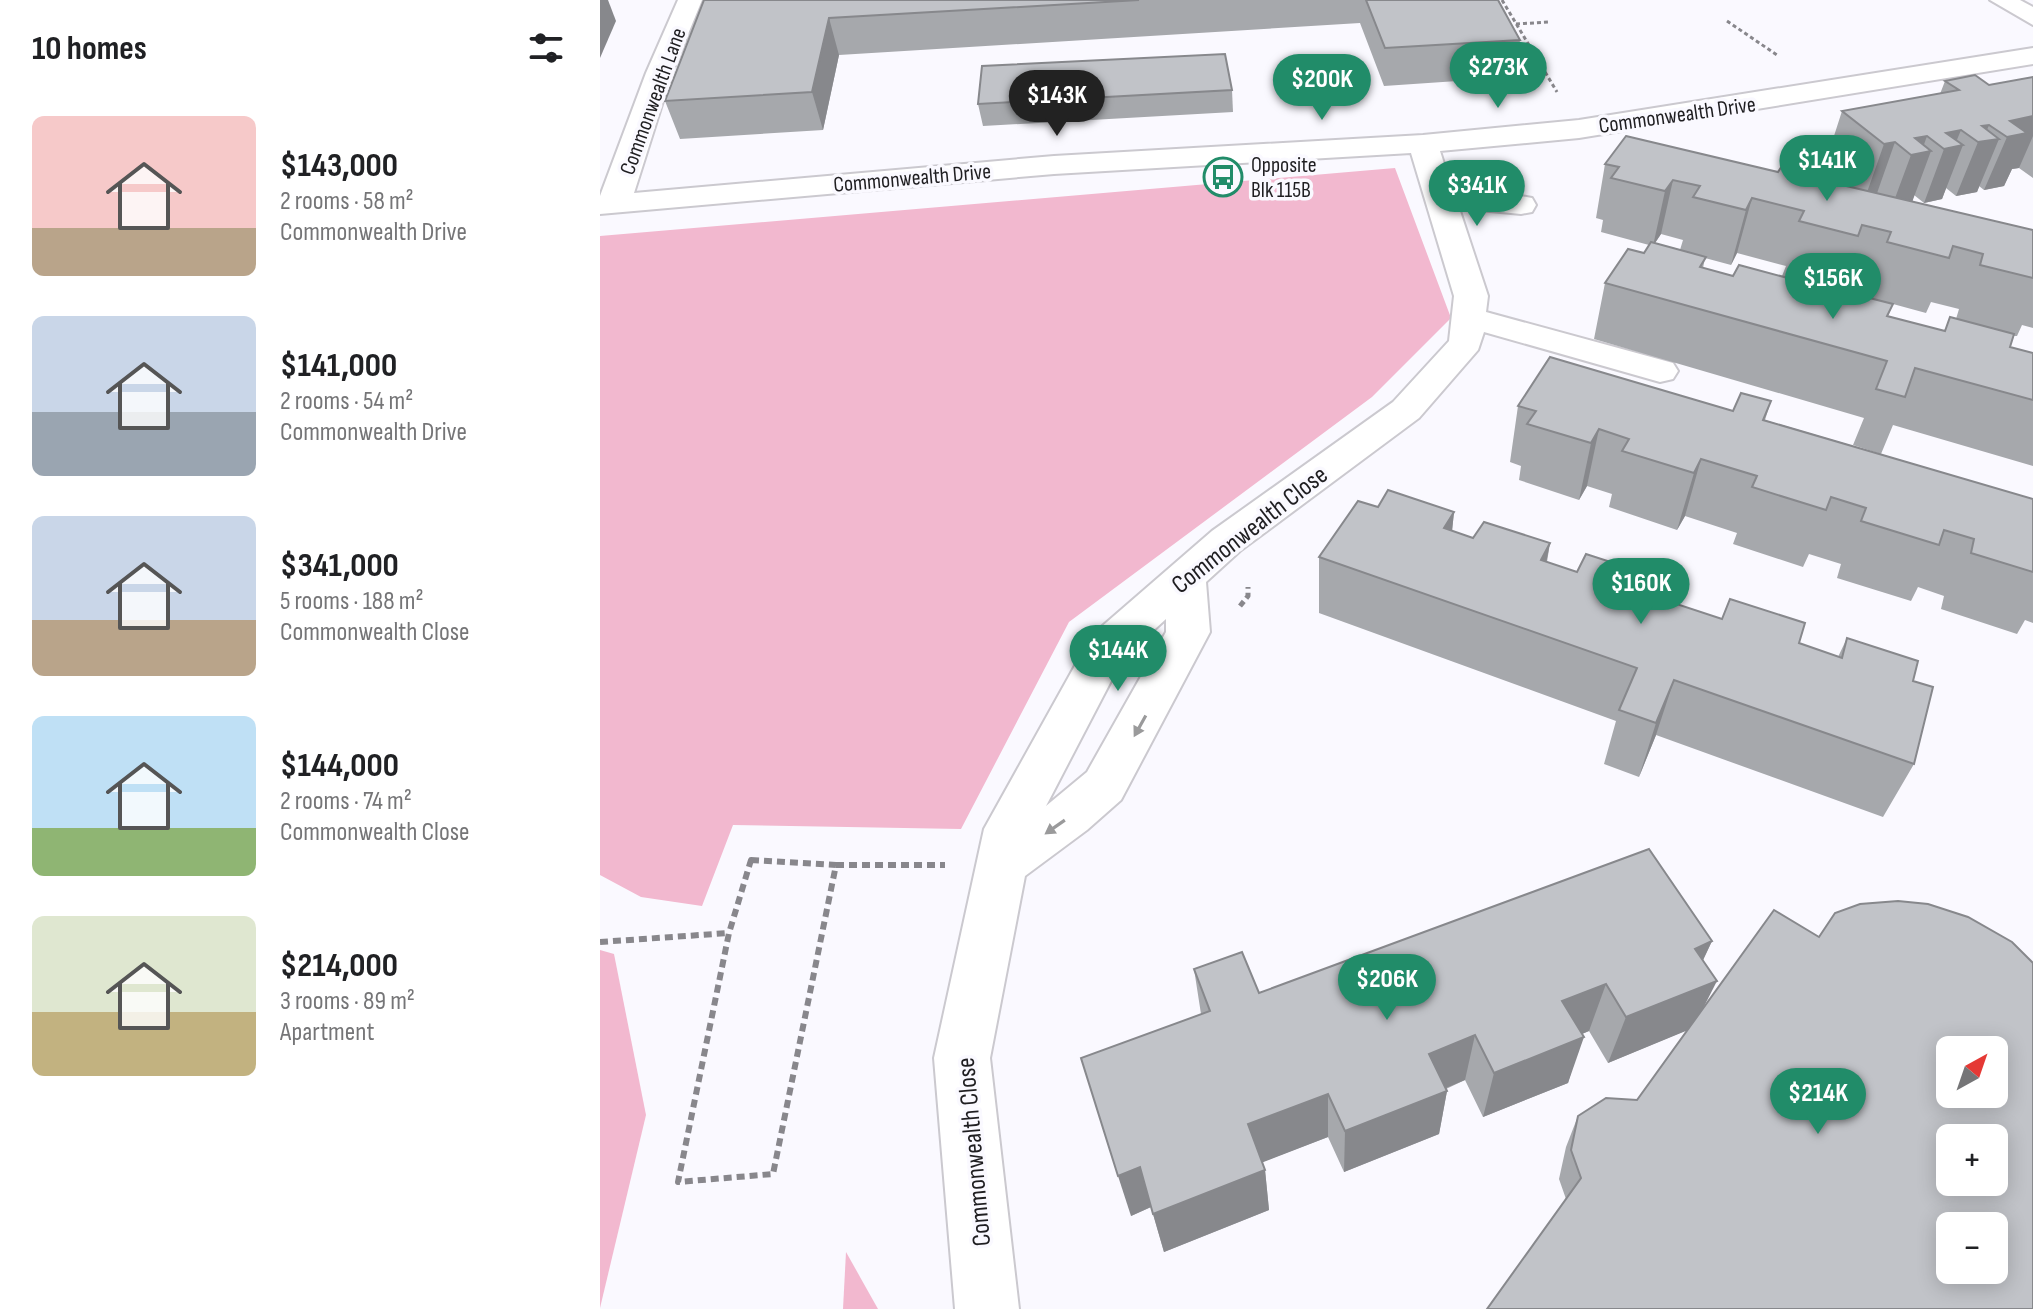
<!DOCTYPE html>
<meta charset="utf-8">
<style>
:root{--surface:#fff;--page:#f6f6f6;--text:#202124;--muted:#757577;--accent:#218c69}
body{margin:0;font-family:"Sofia Sans Condensed",sans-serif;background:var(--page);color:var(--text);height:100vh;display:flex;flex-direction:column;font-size:30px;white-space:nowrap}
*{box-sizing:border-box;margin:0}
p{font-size:26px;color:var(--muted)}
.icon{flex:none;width:44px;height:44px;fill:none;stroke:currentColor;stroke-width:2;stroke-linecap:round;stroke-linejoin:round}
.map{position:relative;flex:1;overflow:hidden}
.details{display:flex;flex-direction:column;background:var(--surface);width:600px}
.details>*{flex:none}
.needle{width:52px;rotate:40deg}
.fabs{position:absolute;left:1336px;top:1036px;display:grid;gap:16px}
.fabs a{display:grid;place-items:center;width:72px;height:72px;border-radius:12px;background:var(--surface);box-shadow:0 4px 20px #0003;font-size:40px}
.price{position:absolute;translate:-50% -68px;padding:0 18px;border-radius:28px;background:var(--accent);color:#fff;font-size:26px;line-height:52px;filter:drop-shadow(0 2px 4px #0008)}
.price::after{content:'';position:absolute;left:50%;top:48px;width:24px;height:18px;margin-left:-12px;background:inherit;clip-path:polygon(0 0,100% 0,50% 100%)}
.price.current{background:#222;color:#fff}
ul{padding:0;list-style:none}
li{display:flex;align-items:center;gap:24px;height:200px;padding:0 32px}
li span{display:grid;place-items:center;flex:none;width:224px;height:160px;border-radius:12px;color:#555}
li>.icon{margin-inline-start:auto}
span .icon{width:96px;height:96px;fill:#fffc;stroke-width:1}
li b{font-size:34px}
h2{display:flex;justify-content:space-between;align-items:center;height:96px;padding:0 32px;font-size:34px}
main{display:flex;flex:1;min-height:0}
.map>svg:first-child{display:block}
.green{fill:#f2b8cf}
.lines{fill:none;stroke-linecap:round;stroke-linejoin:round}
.minor-casing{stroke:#cbc9cf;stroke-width:4}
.path-far2{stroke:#88878c;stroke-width:3;stroke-dasharray:4 3;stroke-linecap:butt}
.path-far1{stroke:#88878c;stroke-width:5;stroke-dasharray:6 4;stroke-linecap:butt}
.path{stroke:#88878c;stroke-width:6;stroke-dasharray:8 5;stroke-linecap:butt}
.minor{fill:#fff;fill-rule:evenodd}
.wall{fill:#a6a8ac;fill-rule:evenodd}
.shaded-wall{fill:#87888c}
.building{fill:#c1c3c8;stroke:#87888c;stroke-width:2;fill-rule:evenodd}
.oneway{fill:#9a9a9b}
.labels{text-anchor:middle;stroke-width:7;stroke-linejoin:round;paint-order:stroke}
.far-street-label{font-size:22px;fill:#1f1e21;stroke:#faf9ff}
.far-poi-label{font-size:22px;fill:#1f1e21;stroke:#faf9ff;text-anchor:start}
.street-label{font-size:26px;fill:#1f1e21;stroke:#faf9ff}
</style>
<main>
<section class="details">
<h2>10 homes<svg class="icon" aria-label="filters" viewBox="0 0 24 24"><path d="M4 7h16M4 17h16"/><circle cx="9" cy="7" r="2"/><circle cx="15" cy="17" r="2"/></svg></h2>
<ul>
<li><span style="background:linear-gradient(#f6c9c9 70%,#b9a48a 0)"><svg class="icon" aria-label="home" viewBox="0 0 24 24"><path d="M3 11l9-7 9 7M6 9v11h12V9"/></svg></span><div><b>$143,000</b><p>2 rooms · 58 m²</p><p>Commonwealth Drive</p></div></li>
<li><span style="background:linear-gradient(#c9d6e8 60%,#9aa5b1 0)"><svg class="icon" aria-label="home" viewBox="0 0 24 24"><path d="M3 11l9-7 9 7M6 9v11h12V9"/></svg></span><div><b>$141,000</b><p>2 rooms · 54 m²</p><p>Commonwealth Drive</p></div></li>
<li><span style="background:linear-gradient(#c9d6e8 65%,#b9a48a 0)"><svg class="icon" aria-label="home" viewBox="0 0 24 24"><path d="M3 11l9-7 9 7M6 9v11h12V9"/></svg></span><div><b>$341,000</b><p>5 rooms · 188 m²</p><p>Commonwealth Close</p></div></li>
<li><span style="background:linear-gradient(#bfe0f5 70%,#8fb573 0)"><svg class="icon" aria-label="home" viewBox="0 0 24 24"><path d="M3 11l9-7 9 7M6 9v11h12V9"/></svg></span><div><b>$144,000</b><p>2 rooms · 74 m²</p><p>Commonwealth Close</p></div></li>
<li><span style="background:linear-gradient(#dfe7d0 60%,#c2b280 0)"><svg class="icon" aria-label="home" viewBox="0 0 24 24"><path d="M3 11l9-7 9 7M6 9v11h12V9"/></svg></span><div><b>$214,000</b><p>3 rooms · 89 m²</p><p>Apartment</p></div></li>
</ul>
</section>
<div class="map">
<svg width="1433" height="1309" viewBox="0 0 1433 1309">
<rect width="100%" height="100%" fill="#faf9ff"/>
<g class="green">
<polygon points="795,168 851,318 772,397 469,622 361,829 133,825 102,906 41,897 0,875 0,236"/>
<polygon points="0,950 14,954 46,1115 0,1308"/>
<polygon points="246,1252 278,1309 243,1309"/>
</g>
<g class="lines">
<g class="minor-casing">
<g id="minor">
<path d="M78 0H102L72 73 34 193 454 156 823 135 979 120 1433 48V64L979 138 840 151 852 189 921 196 932 198 936 205 932 212 921 214 859 208 888 296 886 312 1073 363 1078 371 1073 379 1060 382 884 332 878 350 819 418 640 551 606 582 610 632 521 800 487 830 425 876 390 1058 419 1309H355L334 1058 384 829 492 635 612 531 793 402 849 341 854 296 811 153 454 174 0 214V196L46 73ZM566 619V632L487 772 446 806 523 658Z"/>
<polygon points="1390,0 1420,0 1433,7 1433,25"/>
</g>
</g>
<g class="path-far2">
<polyline points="902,0 957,92"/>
<polyline points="1127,21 1177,55"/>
<polyline points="916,24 949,22"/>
</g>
<polyline class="path-far1" points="640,606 648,596 648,587"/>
<g class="path">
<polygon points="151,860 236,865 173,1174 78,1182 129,933"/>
<polyline points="236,865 345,865"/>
<polyline points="0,942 129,933"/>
</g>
<use href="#minor" class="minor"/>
</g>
<g class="wall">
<polygon points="104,0 898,0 920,40 916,77 784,86 760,23 239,55 223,130 80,139 65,101"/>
<path d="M1433 77V178L1419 168 1412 169 1404 186 1384 190 1379 186 1377 192 1356 196 1346 188 1342 199 1324 203 1314 195 1312 202 1433 230V328L1422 325 1417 336H1414L1410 347 1433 353V466L1293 425 1281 454 1253 445 1264 418 994 339 1005 283 1044 253 1049 245 1001 232 1003 220 996 218 1005 164 1178 172 1209 166 1206 176 1253 188 1225 164 1242 111 1340 94 1345 81 1389 85ZM1061 234 1083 240 1080 250 1055 243ZM1137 253 1186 266 1182 276 1229 289 1224 299 1196 292 1199 281 1133 276 1103 268 1105 258 1131 265ZM1243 280 1270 287 1266 297 1239 290ZM1331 302 1359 309 1356 319 1344 331 1288 316 1293 304 1326 313Z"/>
<polygon points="632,90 633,112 383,126 378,104"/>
<polygon points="1171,401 1165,420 1433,499 1433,623 1425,620 1417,634 1341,609 1344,596 1318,587 1311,601 1237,578 1241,564 1209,554 1203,567 1133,544 1137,533 1085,516 1077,530 1009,507 1012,494 987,486 979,500 919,480 921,466 910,462 918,406 1133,411"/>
<polygon points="778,507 854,512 852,531 873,538 950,543 947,562 1238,657 1247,638 1313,681 1314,764 1283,817 1056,735 1039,777 1004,764 1016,721 719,613 719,557"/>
<polygon points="1260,904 966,1199 959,1179 966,1147 978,1116 1037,1100 1087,1030 1008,1063 989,1031 982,1034 968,1083 883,1117 865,1080 846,1089 847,1091 839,1134 744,1172 728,1137 662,1162 665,1170 669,1210 564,1252 551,1207 531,1216 601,1014 594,969 659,993 1112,941 1103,960 1102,1010 1219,937"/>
</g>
<g class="shaded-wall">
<polygon points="0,0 8,0 16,21 0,58"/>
<polygon points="229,18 239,55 223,130 212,92"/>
<polygon points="1433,116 1433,136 1419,168 1412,169 1404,186 1384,190 1407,137 1410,121"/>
<polygon points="1389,125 1382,142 1399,139 1377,192 1356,196 1378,142 1382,126"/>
<polygon points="1361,130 1354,147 1363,145 1342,199 1324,203 1344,149 1346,133"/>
<polygon points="1327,136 1321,153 1331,151 1311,205 1291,209 1311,155 1315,138"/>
<polygon points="1295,142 1276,196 1265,198 1284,144"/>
<polygon points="1073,180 1061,234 1053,246 1065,191"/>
<polygon points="1152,198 1137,253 1131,265 1146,210"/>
<polygon points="999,429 987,486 979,500 991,443"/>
<polygon points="1101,459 1085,516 1077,530 1094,473"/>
<polygon points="854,512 848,569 844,528"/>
<polygon points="950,543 939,599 941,560"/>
<polygon points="1074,680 1056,735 1039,777 1056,723"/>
<polygon points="1112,941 1089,990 1095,949"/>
<polygon points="1117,981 1093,1028 1008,1063 1026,1017"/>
<polygon points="1006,984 989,1031 948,1048 962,1001"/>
<polygon points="875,1035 865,1080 822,1098 829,1054"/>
<polygon points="984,1037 968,1083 883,1117 894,1073"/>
<polygon points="847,1091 839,1134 744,1172 745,1131"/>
<polygon points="728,1094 728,1137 653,1166 648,1124"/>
<polygon points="540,1167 551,1207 531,1216 518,1176"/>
<polygon points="665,1170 669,1210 564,1252 553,1214"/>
</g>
<g class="building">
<polygon points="104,0 539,0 229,18 212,92 65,101"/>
<polygon points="766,0 898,0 920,40 785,48"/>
<polygon points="625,54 632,90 378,104 382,66"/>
<polygon points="1375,75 1389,85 1433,77 1433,116 1410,121 1427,133 1407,137 1389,125 1382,126 1399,139 1378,142 1361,130 1346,133 1363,145 1344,149 1327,136 1315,138 1331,151 1311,155 1295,142 1284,144 1242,111 1359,90 1345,81"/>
<polygon points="1026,136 1178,172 1185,161 1209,166 1204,176 1433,230 1433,278 1380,265 1383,254 1353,246 1349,258 1287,242 1291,232 1262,225 1258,236 1199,221 1204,211 1152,198 1146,210 1093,197 1100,186 1073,180 1065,191 1011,178 1019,167 1005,164"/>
<polygon points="1051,242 1106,257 1100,267 1133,276 1139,265 1199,281 1195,292 1224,299 1230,288 1293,304 1287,316 1345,331 1350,317 1414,334 1410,347 1433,353 1433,400 1315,368 1305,397 1276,389 1287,361 1005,283 1028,249 1044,253"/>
<polygon points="950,357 1133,411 1141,393 1171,401 1163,420 1433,499 1433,572 1371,553 1374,539 1344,530 1339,545 1261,521 1266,508 1231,497 1226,510 1152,487 1157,476 1101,459 1094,473 1022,451 1029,439 999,429 991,443 927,424 936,411 918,406"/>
<polygon points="788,490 854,512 844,528 873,538 884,522 950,543 941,560 977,572 986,554 1057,577 1049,595 1122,619 1130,599 1205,623 1199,643 1242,658 1247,638 1318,661 1313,681 1333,687 1314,764 1074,680 1056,723 1019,710 1037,668 719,557 758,501 778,507"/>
<polygon points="1049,849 1112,941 1095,949 1117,981 1026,1017 1006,984 962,1001 984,1037 894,1073 875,1035 829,1054 847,1091 745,1131 728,1094 648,1124 665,1170 553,1214 540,1167 518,1176 481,1058 610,1011 594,969 642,952 659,993"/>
<path d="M1298 901 1328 904 1368 917 1412 942 1433 963V1309H887L981 1178 971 1150 978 1116 1006 1098 1037 1100 1174 910 1219 937 1235 913 1260 904ZM1350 1050H1394V1094H1350ZM1350 1138H1394V1182H1350ZM1350 1226H1394V1270H1350Z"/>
</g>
<defs><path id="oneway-solid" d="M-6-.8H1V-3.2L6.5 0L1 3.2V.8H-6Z" transform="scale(2)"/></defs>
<g class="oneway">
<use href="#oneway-solid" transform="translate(540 726) rotate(119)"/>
<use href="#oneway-solid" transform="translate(455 827) rotate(145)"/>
</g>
<defs>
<g id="bus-ring" transform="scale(2)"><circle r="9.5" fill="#faf9ff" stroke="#218c69" stroke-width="1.5"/><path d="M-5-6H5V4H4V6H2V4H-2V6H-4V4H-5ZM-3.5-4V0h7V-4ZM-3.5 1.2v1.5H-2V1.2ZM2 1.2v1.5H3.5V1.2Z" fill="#218c69"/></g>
</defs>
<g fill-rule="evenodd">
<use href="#bus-ring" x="623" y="177"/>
</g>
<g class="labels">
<g class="far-street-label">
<text transform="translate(52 101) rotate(-70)" y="8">Commonwealth Lane</text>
<text transform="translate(1077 114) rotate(-8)" y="8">Commonwealth Drive</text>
<text transform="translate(312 177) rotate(-5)" y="8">Commonwealth Drive</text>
</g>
<g class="far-poi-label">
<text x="651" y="172">Opposite<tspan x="651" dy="25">Blk 115B</tspan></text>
</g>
<g class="street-label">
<text transform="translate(649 529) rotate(-38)" y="9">Commonwealth Close</text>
<text transform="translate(373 1152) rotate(-95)" y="9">Commonwealth Close</text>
</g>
</g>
</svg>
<div class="fabs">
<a><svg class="needle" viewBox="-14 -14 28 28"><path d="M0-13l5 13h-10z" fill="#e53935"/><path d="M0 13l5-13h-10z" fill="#757577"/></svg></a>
<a>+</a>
<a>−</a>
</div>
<b class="price" style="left:898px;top:110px">$273K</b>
<b class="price" style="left:722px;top:122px">$200K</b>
<b class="price current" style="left:457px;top:138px">$143K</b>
<b class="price" style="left:1227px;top:203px">$141K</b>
<b class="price" style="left:877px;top:228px">$341K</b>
<b class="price" style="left:1233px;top:321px">$156K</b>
<b class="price" style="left:1041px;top:626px">$160K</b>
<b class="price" style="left:518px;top:693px">$144K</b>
<b class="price" style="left:787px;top:1022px">$206K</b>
<b class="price" style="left:1218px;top:1136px">$214K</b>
</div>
</main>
